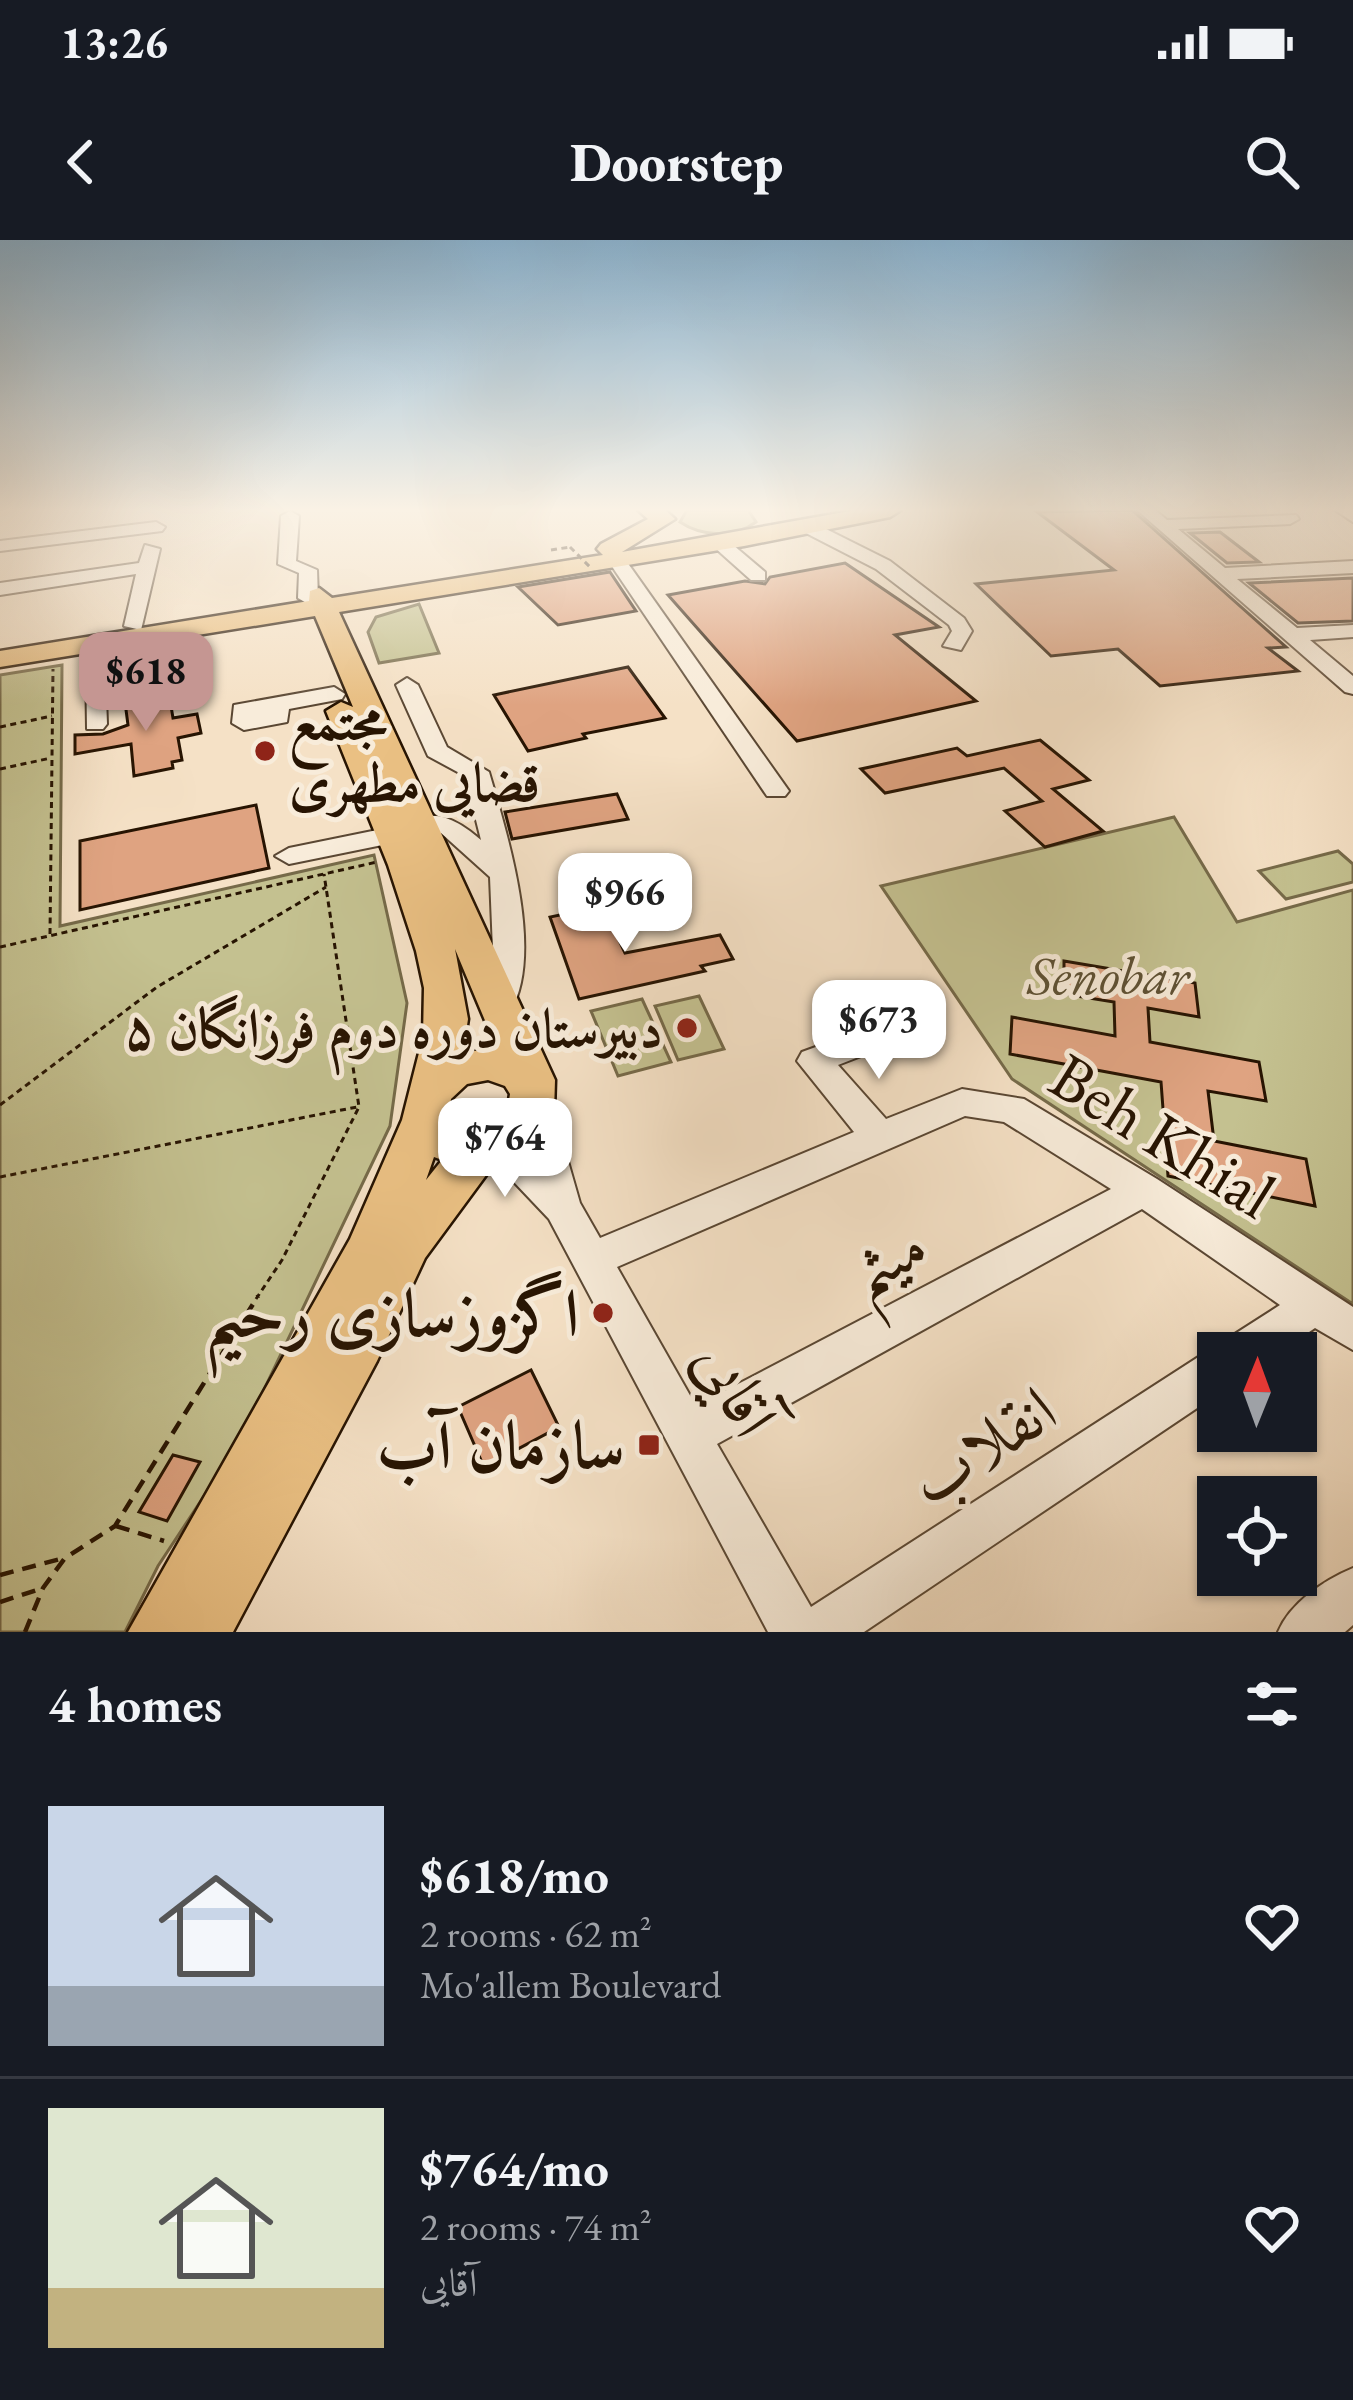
<!DOCTYPE html>
<meta charset="utf-8">
<style>
:root{--surface:#171b24;--page:#20242c;--text:#f1f3f6;--muted:#9ea1a6;--line:#363941;--accent:#c59692}
body{margin:0;font-family:"EB Garamond",Amiri,serif;background:var(--page);color:var(--text);height:100vh;display:flex;flex-direction:column;font-size:45px;white-space:nowrap}
*{box-sizing:border-box;margin:0}
p{font-size:39px;color:var(--muted)}
.icon{flex:none;width:66px;height:66px;fill:none;stroke:currentColor;stroke-width:2;stroke-linecap:round;stroke-linejoin:round}
.map{position:relative;height:1392px;overflow:hidden}
.drawer{display:flex;flex-direction:column;background:var(--surface);flex:1}
.drawer>*{flex:none}
.needle{width:78px;rotate:1deg}
.fabs{position:absolute;left:1197px;top:1092px;display:grid;gap:24px}
.fabs a{display:grid;place-items:center;width:120px;height:120px;border-radius:0px;background:var(--surface);box-shadow:0 3px 9px #0004;font-size:60px}
.price{position:absolute;translate:-50% -102px;padding:0 27px;border-radius:24px;background:#fff;color:#222;font-size:39px;line-height:78px;filter:drop-shadow(0 3px 6px #0008)}
.price::after{content:'';position:absolute;left:50%;top:72px;width:36px;height:27px;margin-left:-18px;background:inherit;clip-path:polygon(0 0,100% 0,50% 100%)}
.price.on{background:var(--accent);color:#111}
ul{padding:0;list-style:none}
li{display:flex;align-items:center;gap:36px;height:300px;padding:0 48px}
li+li{border-top:3px solid var(--line)}
li span{display:grid;place-items:center;flex:none;width:336px;height:240px;border-radius:0px;color:#555}
li>.icon{margin-inline-start:auto}
span .icon{width:144px;height:144px;fill:#fffc;stroke-width:1}
li b{font-size:51px}
h2{display:flex;justify-content:space-between;align-items:center;height:144px;padding:0 48px;font-size:51px}
.status{display:flex;justify-content:space-between;align-items:center;height:84px;padding:0 60px;background:var(--surface);direction:ltr}
.status svg{height:33px;fill:currentColor}
header{display:flex;justify-content:space-between;align-items:center;height:156px;padding:0 48px;background:var(--surface);font-size:54px;font-weight:800}
.map>svg:first-child{display:block}
.green{fill:#c4c190;stroke:#766a49;stroke-width:3}
.building{fill:#dfa381;stroke:#271402;stroke-width:3}
.lines{fill:none;stroke-linecap:round;stroke-linejoin:round}
.minor-casing{stroke:#5a4733;stroke-width:4}
.major-casing{stroke:#271402;stroke-width:5}
.path-far1{stroke:#271402;stroke-width:3;stroke-dasharray:6 4.5;stroke-linecap:butt}
.path{stroke:#271402;stroke-width:4.5;stroke-dasharray:14 9;stroke-linecap:butt}
.minor{fill:#f8ecda;fill-rule:evenodd}
.major{fill:#eac083;fill-rule:evenodd}
.path-bridge{stroke:#271402;stroke-width:3;stroke-dasharray:6 4.5;stroke-linecap:butt}
.poi-dot{fill:#8f2418;stroke:#f8ecda;stroke-width:4.5}
.labels{text-anchor:middle;stroke-width:10;stroke-linejoin:round;paint-order:stroke}
.poi-label{font-size:54px;font-weight:bold;fill:#271402;stroke:#f8ecda;text-anchor:start}
.park-label{font-size:54px;font-style:italic;fill:#5e5134;stroke:#f8ecda}
.near-street-label{font-size:66px;fill:#271402;stroke:#f8ecda}
.near-poi-label{font-size:66px;font-weight:bold;fill:#271402;stroke:#f8ecda;text-anchor:end}
</style>
<div class="status"><b>13:26</b><svg viewBox="0 0 49 12"><path d="M0 12V9h3v3zM5 12V6h3v6zM10 12V3h3v9zM15 12V0h3v12zM26 1h20v11H26zM47 4h2v5h-2z"/></svg></div>
<header><svg class="icon" aria-label="back" viewBox="0 0 24 24"><path d="M15 5l-7 7 7 7"/></svg>Doorstep<svg class="icon" aria-label="search" viewBox="0 0 24 24"><circle cx="10" cy="10" r="6"/><path d="M15 15l6 6"/></svg></header>
<div class="map">
<svg width="1353" height="1392" viewBox="0 0 1353 1392">
<rect width="100%" height="100%" fill="#f5e1c6"/>
<filter id="stains"><feTurbulence type="fractalNoise" baseFrequency=".00167" numOctaves="4"/><feColorMatrix values="0 0 0 0 .2 0 0 0 0 .09 0 0 0 0 .02 0 0 0 .5 -.17"/></filter>
<radialGradient id="worn" r=".72"><stop offset=".6" stop-color="#630" stop-opacity="0"/><stop offset="1" stop-color="#630" stop-opacity=".3"/></radialGradient>
<g class="green">
<path d="M687 270H748L756 282C735 298 702 297 680 282Z"/>
<polygon points="419,364 439,413 379,423 368,392 376,377"/>
<polygon points="62,425 60,686 374,615 407,763 390,886 237,1206 158,1326 125,1392 0,1392 0,435"/>
<polygon points="1174,577 1237,682 1353,650 1353,1064 1012,839 881,646"/>
<polygon points="1338,611 1353,624 1353,642 1286,659 1259,631"/>
<polygon points="699,756 724,809 678,820 655,766"/>
<polygon points="642,759 671,822 618,836 591,771"/>
</g>
<g class="building">
<polygon points="1132,270 1286,407 1268,408 1298,431 1160,446 1118,409 1051,416 976,344 1114,330 1037,272"/>
<polygon points="1220,292 1259,322 1227,323 1190,293"/>
<polygon points="845,323 939,387 895,395 976,461 797,501 668,355 745,341 765,344 770,337"/>
<polygon points="610,332 636,371 558,385 518,347"/>
<polygon points="1353,338 1353,381 1298,383 1249,343"/>
<polygon points="628,427 665,478 583,494 586,498 528,511 494,455"/>
<polygon points="155,451 156,457 169,454 173,478 197,474 201,493 178,498 182,520 172,522 173,528 134,536 131,504 75,514 75,495 103,494 128,485 125,462"/>
<polygon points="1040,500 1089,540 1053,549 1103,591 1045,607 1005,571 1042,561 1004,528 885,553 861,529 957,508 967,516"/>
<polygon points="617,554 628,579 512,599 505,572"/>
<polygon points="256,565 269,628 80,670 80,601"/>
<polygon points="603,666 625,713 720,695 733,719 701,726 705,731 579,759 550,677"/>
<polygon points="1064,721 1195,743 1199,777 1148,768 1150,802 1259,822 1266,861 1208,851 1214,901 1306,919 1315,966 1168,936 1161,842 1010,814 1012,777 1115,796 1114,762 1064,754"/>
<polygon points="531,1130 559,1187 484,1227 458,1167"/>
<polygon points="173,1215 200,1222 167,1281 139,1272"/>
</g>
<g class="lines">
<g class="minor-casing">
<g id="minor">
<polygon points="1137,270 1155,270 1167,280 1296,275 1299,279 1290,284 1178,289 1225,328 1353,321 1353,333 1237,339 1297,388 1353,385 1353,397 1310,400 1353,436 1353,454 1345,452"/>
<polygon points="1335,270 1353,270 1353,282"/>
<polygon points="290,271 299,276 296,321 317,330 318,358 308,364 298,358 299,333 278,324 281,276"/>
<polygon points="156,282 165,287 162,291 0,311 0,301"/>
<polygon points="802,283 814,283 890,321 964,378 972,391 961,410 943,406 952,391 949,385 876,329 802,291"/>
<polygon points="714,299 726,299 765,332 765,340 751,340 714,307"/>
<polygon points="145,305 160,309 141,390 124,386 136,334 0,355 0,343 139,323"/>
<polygon points="610,315 622,315 789,551 785,556 767,556 607,319"/>
<polygon points="172,405 183,411 185,449 169,449 162,419 105,429 107,484 103,489 87,489 86,419"/>
<path d="M407 438 418 445 447 507 489 532C507 594 545 713 510 772H488L483 764 493 710 490 637 441 593 420 594 407 586C432 564 460 582 481 600L465 536 428 516 396 445Z"/>
<polygon points="334,447 345,454 342,459 289,469 287,482 244,490 232,483 234,465"/>
<polygon points="392,587 405,595 402,601 289,624 275,616 289,608"/>
<path d="M893 779 905 783 909 791 905 799 838 825 886 879 962 849 1024 859 1157 939 1353 1067V1110L1315 1088 1278 1113H1218V1154L864 1392H768L549 979 513 941 467 917 462 907 467 897 480 892 531 915 518 857 523 848 535 844 547 848 580 963 600 998 854 892 797 821 802 812ZM965 876 1004 882 1111 949 696 1166 617 1027ZM1142 969 1280 1065 1227 1099 1222 1110 1203 1114 811 1367 717 1204Z"/>
<path d="M1353 1328V1385L1345 1392H1278C1290 1363 1324 1340 1353 1328Z"/>
</g>
</g>
<g class="major-casing">
<path id="major" d="M638 270H665L675 279 622 312 856 270H901L890 277 744 306 339 372 555 840 554 872 533 903 495 923 425 1018 377 1121 233 1392H128L350 999 402 880 423 797 424 748 416 711 388 625 326 471 341 462 353 467 315 376 0 427V411L309 361 310 351 319 348 332 358 603 315 597 309 601 304 648 279ZM455 709 497 809 463 812 468 779ZM488 840 505 846 510 854 508 867 484 887H461L449 875 451 859 467 844ZM434 917 442 920 426 940Z"/>
</g>
<g class="path-far1">
<polyline points="551,310 570,307"/>
<polyline points="0,487 52,476"/>
<polyline points="0,529 51,518"/>
<polyline points="50,694 53,429"/>
<polyline points="0,707 377,622"/>
<polyline points="0,865 157,747 326,647"/>
<polyline points="0,937 357,867"/>
<polyline points="256,1059 282,1020 359,867 324,634"/>
</g>
<g class="path">
<polyline points="116,1286 164,1301"/>
<polyline points="0,1335 64,1318"/>
<polyline points="0,1362 43,1348"/>
<polyline points="25,1392 43,1348 65,1318 115,1286 258,1056"/>
</g>
<use href="#minor" class="minor"/>
<use href="#major" class="major"/>
<polyline class="path-bridge" points="570,307 592,329"/>
</g>
<linearGradient id="sky" x2="0" y2="1"><stop stop-color="#8bb7d7"/><stop offset="0.58" stop-color="#faf2e5"/><stop offset="1" stop-color="#faf2e5" stop-opacity="0"/></linearGradient>
<rect width="1353" height="465" fill="url(#sky)"/>
<g class="poi-dot">
<circle cx="265" cy="511" r="12"/>
<circle cx="687" cy="788" r="12"/>
<circle cx="603" cy="1073" r="12"/>
<rect x="637" y="1193" width="24" height="24" rx="6"/>
</g>
<g class="labels">
<g class="poi-label">
<text x="289" y="499">مجتمع<tspan x="289" dy="62">قضایی مطهری</tspan></text>
<text x="663" y="807" text-anchor="end">دبیرستان دوره دوم فرزانگان ۵</text>
</g>
<g class="park-label">
<text x="1108" y="754">Senobar</text>
</g>
<g class="near-street-label">
<text transform="translate(1163 895) rotate(32)" y="23">Beh Khial</text>
<text transform="translate(886 1017) rotate(-28)" y="23">میثم</text>
<text transform="translate(737 1148) rotate(61)" y="23">آقایی</text>
<text transform="translate(982 1205) rotate(-33)" y="23">انقلاب</text>
</g>
<g class="near-poi-label">
<text x="579" y="1096">اگزوزسازی رحیم</text>
<text x="625" y="1228">سازمان آب</text>
</g>
</g>
<rect width="100%" height="100%" filter="url(#stains)"/>
<rect width="100%" height="100%" fill="url(#worn)"/>
</svg>
<div class="fabs">
<a><svg class="needle" viewBox="-14 -14 28 28"><path d="M0-13l5 13h-10z" fill="#e53935"/><path d="M0 13l5-13h-10z" fill="#9ea1a6"/></svg></a>
<a><svg class="icon" aria-label="locate" viewBox="0 0 24 24"><circle cx="12" cy="12" r="6"/><path d="M12 2v4M12 18v4M2 12h4M18 12h4"/></svg></a>
</div>
<b class="price on" style="left:146px;top:494px">$618</b>
<b class="price" style="left:625px;top:715px">$966</b>
<b class="price" style="left:879px;top:842px">$673</b>
<b class="price" style="left:505px;top:960px">$764</b>
</div>
<section class="drawer">
<h2>4 homes<svg class="icon" aria-label="filters" viewBox="0 0 24 24"><path d="M4 7h16M4 17h16"/><circle cx="9" cy="7" r="2"/><circle cx="15" cy="17" r="2"/></svg></h2>
<ul>
<li><span style="background:linear-gradient(#c9d6e8 75%,#9aa5b1 0)"><svg class="icon" aria-label="home" viewBox="0 0 24 24"><path d="M3 11l9-7 9 7M6 9v11h12V9"/></svg></span><div><b>$618/mo</b><p>2 rooms · 62 m²</p><p>Mo'allem Boulevard</p></div><svg class="icon" aria-label="heart" viewBox="0 0 24 24"><path d="M12 20l-8-8c-3-5 5-10 8-4 3-6 11-1 8 4z"/></svg></li>
<li><span style="background:linear-gradient(#dfe7d0 75%,#c2b280 0)"><svg class="icon" aria-label="home" viewBox="0 0 24 24"><path d="M3 11l9-7 9 7M6 9v11h12V9"/></svg></span><div><b>$764/mo</b><p>2 rooms · 74 m²</p><p>آقایی</p></div><svg class="icon" aria-label="heart" viewBox="0 0 24 24"><path d="M12 20l-8-8c-3-5 5-10 8-4 3-6 11-1 8 4z"/></svg></li>
</ul>
</section>
